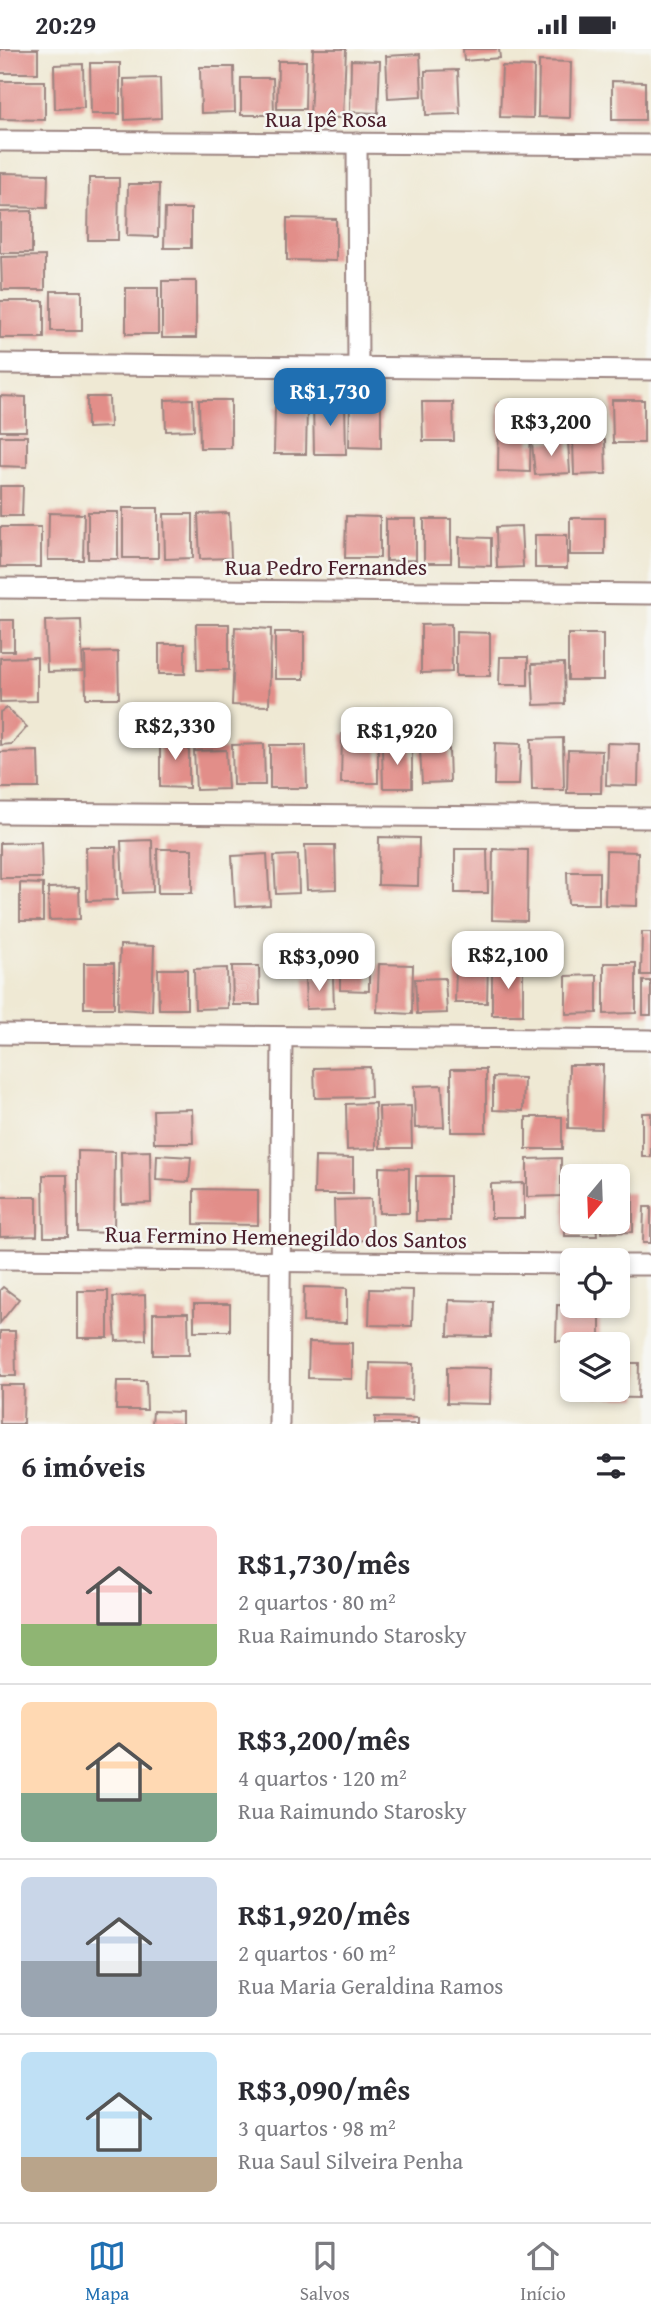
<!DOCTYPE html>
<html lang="pt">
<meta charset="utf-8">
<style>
:root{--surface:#fff;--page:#f7f7f7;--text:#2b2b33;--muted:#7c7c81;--line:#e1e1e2;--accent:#1f6fb2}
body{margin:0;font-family:"Gentium Book Plus",serif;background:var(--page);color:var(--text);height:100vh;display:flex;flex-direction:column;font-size:26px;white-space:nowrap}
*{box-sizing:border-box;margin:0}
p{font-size:23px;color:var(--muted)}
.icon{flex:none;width:38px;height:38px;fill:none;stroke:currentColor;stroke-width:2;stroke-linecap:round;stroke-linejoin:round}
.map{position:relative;height:1375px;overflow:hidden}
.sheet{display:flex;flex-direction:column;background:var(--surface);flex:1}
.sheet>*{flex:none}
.needle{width:46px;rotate:199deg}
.controls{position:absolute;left:560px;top:1115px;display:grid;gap:14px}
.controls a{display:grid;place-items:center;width:70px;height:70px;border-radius:10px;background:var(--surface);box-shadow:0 4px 10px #0003;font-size:35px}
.price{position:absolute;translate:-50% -60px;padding:0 16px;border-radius:14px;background:#fff;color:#222;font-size:23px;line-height:46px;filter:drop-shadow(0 2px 4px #0008)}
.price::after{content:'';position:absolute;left:50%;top:42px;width:21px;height:16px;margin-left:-10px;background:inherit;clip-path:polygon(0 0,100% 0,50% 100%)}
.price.current{background:var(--accent);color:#fff}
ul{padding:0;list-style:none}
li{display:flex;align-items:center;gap:21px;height:175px;padding:0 21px}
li+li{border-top:2px solid var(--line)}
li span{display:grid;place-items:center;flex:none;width:196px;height:140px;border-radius:10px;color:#555}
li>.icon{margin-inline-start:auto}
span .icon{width:84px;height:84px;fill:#fffc;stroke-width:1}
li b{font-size:30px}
h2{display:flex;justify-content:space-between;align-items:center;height:84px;padding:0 21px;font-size:30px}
.status{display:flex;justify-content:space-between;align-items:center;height:49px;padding:0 35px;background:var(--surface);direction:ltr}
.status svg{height:19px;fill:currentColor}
.tabs{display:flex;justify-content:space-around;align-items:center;height:98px;border-top:2px solid var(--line);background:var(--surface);font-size:19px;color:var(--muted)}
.tabs a{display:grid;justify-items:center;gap:4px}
.tabs .current{color:var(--accent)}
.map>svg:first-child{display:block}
.building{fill:#e28e89}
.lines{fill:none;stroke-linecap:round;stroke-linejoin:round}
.street-casing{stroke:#9c8480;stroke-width:23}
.street{stroke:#fff;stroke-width:19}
.labels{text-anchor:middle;stroke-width:5;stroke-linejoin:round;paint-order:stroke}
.street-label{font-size:23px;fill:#4a1f2b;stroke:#f6f6f2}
</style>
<div class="status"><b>20:29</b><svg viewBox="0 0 49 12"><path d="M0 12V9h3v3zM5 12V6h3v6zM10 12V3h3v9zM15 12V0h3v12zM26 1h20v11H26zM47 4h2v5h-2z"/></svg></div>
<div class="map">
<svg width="651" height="1375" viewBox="0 0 651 1375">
<rect width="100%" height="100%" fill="#f6f6f2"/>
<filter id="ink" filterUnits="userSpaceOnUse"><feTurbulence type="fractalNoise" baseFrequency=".0143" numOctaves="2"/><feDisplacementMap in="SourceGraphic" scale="14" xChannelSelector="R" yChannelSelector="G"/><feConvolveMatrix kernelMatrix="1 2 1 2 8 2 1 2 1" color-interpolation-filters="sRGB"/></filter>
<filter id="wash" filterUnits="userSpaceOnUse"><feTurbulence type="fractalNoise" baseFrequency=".00686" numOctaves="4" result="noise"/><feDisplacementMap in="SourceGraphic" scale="28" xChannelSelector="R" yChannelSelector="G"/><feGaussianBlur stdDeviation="1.57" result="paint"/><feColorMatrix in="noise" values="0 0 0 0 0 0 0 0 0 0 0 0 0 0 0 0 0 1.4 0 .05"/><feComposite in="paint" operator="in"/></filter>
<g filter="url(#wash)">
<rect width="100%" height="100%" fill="#efe9d4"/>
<g id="blocks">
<g class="building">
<rect x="0" y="0" width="38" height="24"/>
<polygon points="313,0 346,0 343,69 310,68"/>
<polygon points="463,0 499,0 500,9 464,12"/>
<polygon points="420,5 422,47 388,49 386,7"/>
<polygon points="351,11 380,12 378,64 350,63"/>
<polygon points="278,12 306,12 305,60 277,60"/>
<polygon points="539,12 571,13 570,69 538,68"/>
<polygon points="90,14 120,14 120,65 91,65"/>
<polygon points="83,15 84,59 55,60 54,16"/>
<polygon points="502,17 534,18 533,69 500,68"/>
<polygon points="200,18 234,18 235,63 201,64"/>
<polygon points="458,21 460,65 426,66 425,22"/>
<polygon points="160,29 161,69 125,71 124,30"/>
<polygon points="241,29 273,29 274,66 241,66"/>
<polygon points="0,32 45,32 45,71 0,70"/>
<polygon points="612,32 645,33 645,71 612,71"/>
<polygon points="0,124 48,125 47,159 0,158"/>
<polygon points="89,129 119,129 118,191 88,191"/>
<polygon points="128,135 159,135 158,188 127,187"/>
<polygon points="165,160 191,160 191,199 164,199"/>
<polygon points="32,162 32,204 0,204 0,163"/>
<polygon points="287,169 336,170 336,212 287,211"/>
<polygon points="45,207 45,241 2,241 1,208"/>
<rect x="162" y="232" width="34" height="57"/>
<rect x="126" y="239" width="32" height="46"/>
<rect x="51" y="242" width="31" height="40"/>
<rect x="0" y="252" width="44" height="37"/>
<polygon points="0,347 26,348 26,382 0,382"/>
<polygon points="87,348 109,348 110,378 87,379"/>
<polygon points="193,350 194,381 166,382 165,351"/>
<polygon points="350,350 381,351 381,399 349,398"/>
<polygon points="199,351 231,351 231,399 200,399"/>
<polygon points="612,351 644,351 644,394 613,394"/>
<polygon points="345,353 346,405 314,405 313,354"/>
<polygon points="422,353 453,353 454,392 423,392"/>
<polygon points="499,354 531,354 530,423 498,422"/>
<polygon points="275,358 307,358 306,405 274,405"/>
<polygon points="0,387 27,387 27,418 0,417"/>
<polygon points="573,391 605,391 606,425 574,426"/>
<polygon points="568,392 570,424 535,426 532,394"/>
<polygon points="0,437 23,437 22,467 0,467"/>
<rect x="123" y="459" width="35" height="50"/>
<rect x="88" y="463" width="30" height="47"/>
<polygon points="49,464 84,465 83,511 48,511"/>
<polygon points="229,464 231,509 200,510 198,465"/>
<polygon points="164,465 193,465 193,509 165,510"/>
<polygon points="346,467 380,468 380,509 345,509"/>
<rect x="570" y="469" width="35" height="37"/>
<polygon points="386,470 416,470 416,511 386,512"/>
<rect x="424" y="470" width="27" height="44"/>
<polygon points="521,477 523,518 497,519 496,478"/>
<rect x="0" y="478" width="41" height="40"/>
<rect x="535" y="486" width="32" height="33"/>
<polygon points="459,488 491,489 491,517 459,516"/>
<rect x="0" y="571" width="14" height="31"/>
<polygon points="81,571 83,622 47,623 45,572"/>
<polygon points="196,575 229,575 229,621 197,621"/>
<polygon points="451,575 452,623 421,624 421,576"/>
<polygon points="235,578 271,580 269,657 232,656"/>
<rect x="275" y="583" width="29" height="47"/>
<polygon points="456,583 490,584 490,627 456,627"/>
<rect x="568" y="585" width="35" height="46"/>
<rect x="159" y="595" width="26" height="30"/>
<polygon points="118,603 119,649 86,649 85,604"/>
<polygon points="37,608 37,652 0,653 0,609"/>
<polygon points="500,608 528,608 528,636 499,636"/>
<polygon points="564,614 565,655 534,656 532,615"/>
<polygon points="7,659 27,678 12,695 0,696 0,663"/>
<polygon points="342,685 378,685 378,734 341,734"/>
<polygon points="160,688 189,688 189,739 160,738"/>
<polygon points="563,689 564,741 532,741 531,690"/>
<polygon points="495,694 521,695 519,736 494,736"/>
<polygon points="607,694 639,695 638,737 606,736"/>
<polygon points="264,695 265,736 233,736 232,696"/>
<polygon points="270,696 306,696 307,739 270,739"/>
<polygon points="382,698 412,698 412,739 383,739"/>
<polygon points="449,700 450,733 422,734 420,702"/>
<polygon points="226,701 228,740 196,741 194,702"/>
<polygon points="568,701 602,702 601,744 567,744"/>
<polygon points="38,702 39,739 0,739 0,703"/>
<polygon points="379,788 419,789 418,837 378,836"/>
<polygon points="152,791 153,843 123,844 121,792"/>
<polygon points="41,793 42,829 0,829 0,794"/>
<polygon points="305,796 335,796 336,840 307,841"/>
<polygon points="86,798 116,798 117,851 87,852"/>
<polygon points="157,800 192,800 192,844 158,844"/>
<polygon points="455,800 487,800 488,844 455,844"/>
<polygon points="493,800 528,801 527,872 492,871"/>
<polygon points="606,802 638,803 637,857 605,856"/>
<polygon points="267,805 270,856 235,858 232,807"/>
<polygon points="298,806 299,844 276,845 274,807"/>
<polygon points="567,823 599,823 599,855 568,855"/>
<polygon points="20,834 43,835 43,872 20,872"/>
<polygon points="79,838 80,870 49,871 48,839"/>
<polygon points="642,883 651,883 651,926 641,926"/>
<polygon points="120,896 154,897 152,962 118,960"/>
<polygon points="340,911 369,911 369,942 340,941"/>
<rect x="84" y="914" width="30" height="45"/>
<polygon points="604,914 636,914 636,964 604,965"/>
<polygon points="379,915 413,916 412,965 377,963"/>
<polygon points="456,915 488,915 487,954 455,954"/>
<polygon points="232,917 259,917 260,956 233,956"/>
<rect x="492" y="918" width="31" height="48"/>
<polygon points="227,919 228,959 195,960 194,920"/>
<polygon points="158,920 187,920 187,960 159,960"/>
<polygon points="597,926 597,964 566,965 566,927"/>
<polygon points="333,928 334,959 306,960 305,929"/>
<polygon points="445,929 447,964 417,965 415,930"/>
<rect x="643" y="932" width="8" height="34"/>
<polygon points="569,1016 603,1016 601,1080 568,1079"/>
<polygon points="370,1018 371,1048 315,1049 314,1019"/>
<rect x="451" y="1020" width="35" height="63"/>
<polygon points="493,1028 524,1029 523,1062 493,1061"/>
<polygon points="442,1036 444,1078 415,1079 414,1037"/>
<polygon points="375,1054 376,1100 347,1101 346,1055"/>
<polygon points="411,1057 412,1099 380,1099 379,1058"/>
<polygon points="192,1060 193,1094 154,1094 153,1061"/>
<rect x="642" y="1064" width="9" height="44"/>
<rect x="526" y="1068" width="36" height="32"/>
<polygon points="78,1102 115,1103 114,1184 78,1183"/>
<polygon points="150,1102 151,1154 122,1155 121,1103"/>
<polygon points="157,1106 191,1108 189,1133 156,1131"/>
<polygon points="315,1108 353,1109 353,1145 314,1145"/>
<polygon points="561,1109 561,1147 527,1148 527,1110"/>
<polygon points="379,1118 409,1119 409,1164 379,1164"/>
<polygon points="43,1126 67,1126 68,1188 44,1188"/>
<rect x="416" y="1127" width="34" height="45"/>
<polygon points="524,1134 524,1169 491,1169 491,1135"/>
<polygon points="564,1135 572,1135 572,1172 596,1172 597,1187 565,1187"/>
<polygon points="194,1140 258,1141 258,1176 194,1175"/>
<polygon points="618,1144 633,1144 633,1183 601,1184 601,1172 618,1172"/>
<polygon points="0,1148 37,1148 37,1187 0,1188"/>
<polygon points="371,1150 372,1191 335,1192 334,1151"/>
<polygon points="644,1158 651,1158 651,1194 643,1194"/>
<polygon points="3,1238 19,1250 0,1274 0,1241"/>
<polygon points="304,1238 347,1239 347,1274 303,1273"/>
<polygon points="370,1240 413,1241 412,1277 369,1276"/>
<rect x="78" y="1242" width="30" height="47"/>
<polygon points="145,1246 146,1291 116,1292 113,1248"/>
<polygon points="449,1251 492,1252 491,1288 448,1287"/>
<rect x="194" y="1255" width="36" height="27"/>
<polygon points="557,1256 600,1257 600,1293 556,1292"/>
<polygon points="153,1264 188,1264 189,1306 153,1306"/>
<polygon points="0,1282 15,1282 16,1327 0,1327"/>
<polygon points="309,1293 352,1294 352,1330 308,1329"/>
<polygon points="370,1314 413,1315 412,1351 369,1350"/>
<polygon points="618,1314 639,1314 638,1349 595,1348 596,1340 618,1340"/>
<polygon points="447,1318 491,1319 490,1355 447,1354"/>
<polygon points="117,1332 146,1332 147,1361 116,1361"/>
<polygon points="0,1336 24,1336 23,1375 0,1375"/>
<polygon points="153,1362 182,1363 182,1375 152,1375"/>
<polygon points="375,1368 418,1369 418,1375 375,1375"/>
</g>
</g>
</g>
<g filter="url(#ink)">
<use href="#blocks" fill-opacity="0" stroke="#9c8480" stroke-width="2"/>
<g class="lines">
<g class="street-casing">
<g id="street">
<polyline points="0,92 651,96"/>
<polyline points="357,94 358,318"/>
<polyline points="0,315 651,321"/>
<polyline points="0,539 651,545"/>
<polyline points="0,764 651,769"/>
<polyline points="0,985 651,991"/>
<polyline points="0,1210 572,1215"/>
<polyline points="618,1216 651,1216"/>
<polyline points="279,1375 282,988"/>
</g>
</g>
<use href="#street" class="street"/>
</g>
</g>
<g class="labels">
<g class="street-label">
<text x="326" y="78">Rua Ipê Rosa</text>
<text x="326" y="526">Rua Pedro Fernandes</text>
<text transform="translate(286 1188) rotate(1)" y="8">Rua Fermino Hemenegildo dos Santos</text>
</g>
</g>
</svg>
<div class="controls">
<a><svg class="needle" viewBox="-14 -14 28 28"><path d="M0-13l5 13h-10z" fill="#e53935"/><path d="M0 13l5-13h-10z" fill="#7c7c81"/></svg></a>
<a><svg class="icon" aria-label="locate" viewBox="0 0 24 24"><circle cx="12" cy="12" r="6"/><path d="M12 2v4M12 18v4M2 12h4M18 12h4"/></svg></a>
<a><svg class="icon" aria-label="layers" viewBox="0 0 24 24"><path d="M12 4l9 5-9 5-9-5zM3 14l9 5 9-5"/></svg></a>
</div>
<b class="price current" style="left:330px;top:379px">R$1,730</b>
<b class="price" style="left:551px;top:409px">R$3,200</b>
<b class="price" style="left:175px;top:713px">R$2,330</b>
<b class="price" style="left:397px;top:718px">R$1,920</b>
<b class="price" style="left:508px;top:942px">R$2,100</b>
<b class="price" style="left:319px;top:944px">R$3,090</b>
</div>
<section class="sheet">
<h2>6 imóveis<svg class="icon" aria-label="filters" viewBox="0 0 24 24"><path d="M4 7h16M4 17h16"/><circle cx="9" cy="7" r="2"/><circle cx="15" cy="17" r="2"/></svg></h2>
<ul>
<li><span style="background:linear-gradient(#f6c9c9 70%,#8fb573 0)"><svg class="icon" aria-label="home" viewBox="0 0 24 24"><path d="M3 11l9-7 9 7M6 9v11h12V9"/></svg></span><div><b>R$1,730/mês</b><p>2 quartos · 80 m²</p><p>Rua Raimundo Starosky</p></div></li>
<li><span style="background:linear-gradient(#ffd9b3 65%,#7fa58c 0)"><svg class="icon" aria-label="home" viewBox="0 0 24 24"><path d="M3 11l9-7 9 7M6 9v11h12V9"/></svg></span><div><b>R$3,200/mês</b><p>4 quartos · 120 m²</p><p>Rua Raimundo Starosky</p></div></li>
<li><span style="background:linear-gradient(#c9d6e8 60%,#9aa5b1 0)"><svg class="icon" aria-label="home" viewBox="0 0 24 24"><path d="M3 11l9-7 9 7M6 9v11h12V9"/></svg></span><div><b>R$1,920/mês</b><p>2 quartos · 60 m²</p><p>Rua Maria Geraldina Ramos</p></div></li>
<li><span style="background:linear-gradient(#bfe0f5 75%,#b9a48a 0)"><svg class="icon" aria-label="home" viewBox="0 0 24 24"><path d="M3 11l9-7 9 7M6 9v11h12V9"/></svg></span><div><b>R$3,090/mês</b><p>3 quartos · 98 m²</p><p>Rua Saul Silveira Penha</p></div></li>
</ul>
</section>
<nav class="tabs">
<a class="current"><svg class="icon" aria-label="map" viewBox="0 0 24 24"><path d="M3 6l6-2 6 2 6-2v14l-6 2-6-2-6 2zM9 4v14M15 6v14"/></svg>Mapa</a>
<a><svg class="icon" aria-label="saved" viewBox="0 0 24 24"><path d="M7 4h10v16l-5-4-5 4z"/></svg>Salvos</a>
<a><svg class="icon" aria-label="home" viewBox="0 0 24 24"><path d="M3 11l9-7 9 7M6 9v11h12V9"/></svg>Início</a>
</nav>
